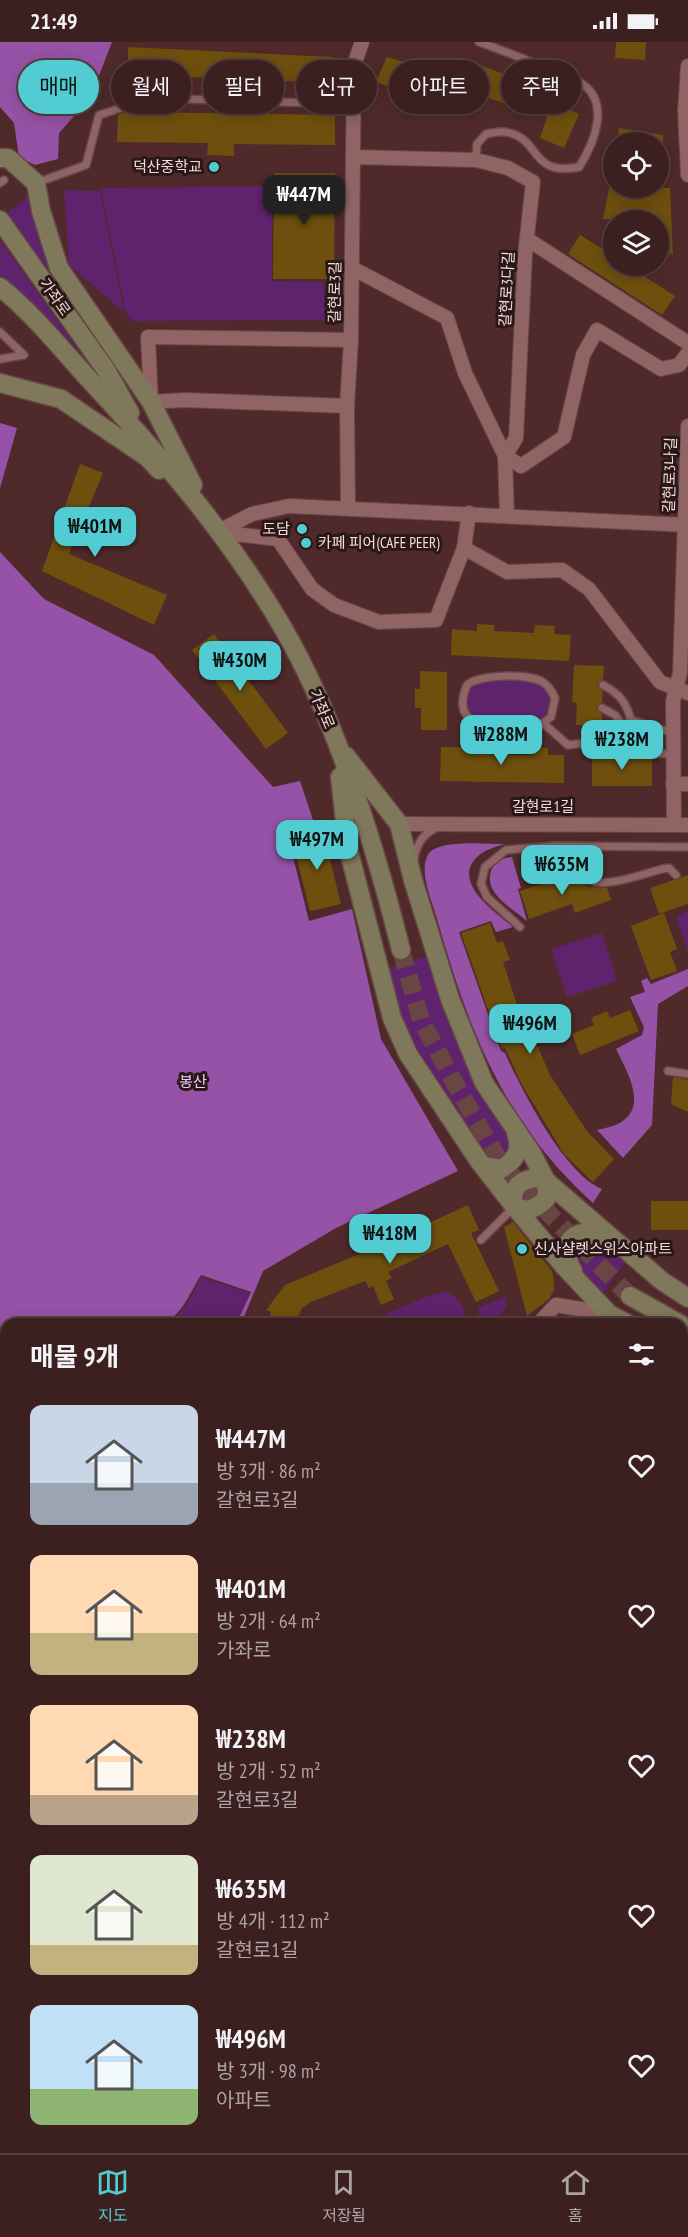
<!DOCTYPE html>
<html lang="ko">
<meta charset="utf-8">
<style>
:root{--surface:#3c2020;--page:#432829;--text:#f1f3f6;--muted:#aca3a5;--line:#553e3e;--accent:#51ccd2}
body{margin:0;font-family:"PT Sans Narrow","Noto Sans KR",sans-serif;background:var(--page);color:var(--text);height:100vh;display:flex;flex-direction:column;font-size:22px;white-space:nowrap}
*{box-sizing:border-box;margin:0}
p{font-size:20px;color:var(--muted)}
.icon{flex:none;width:33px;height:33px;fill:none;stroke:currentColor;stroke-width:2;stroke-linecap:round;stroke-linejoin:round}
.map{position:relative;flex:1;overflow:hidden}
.details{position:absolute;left:0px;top:1276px;width:688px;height:836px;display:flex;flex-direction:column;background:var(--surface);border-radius:18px 18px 0 0;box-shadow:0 3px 15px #0003,0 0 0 2px var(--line)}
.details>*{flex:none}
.guide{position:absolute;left:18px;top:18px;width:652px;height:54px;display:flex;gap:12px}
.tools{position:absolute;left:603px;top:90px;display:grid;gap:12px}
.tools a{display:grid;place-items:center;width:66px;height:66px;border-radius:50%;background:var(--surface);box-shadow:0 3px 15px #0003,0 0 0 2px var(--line);font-size:30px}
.price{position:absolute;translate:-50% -51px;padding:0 14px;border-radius:12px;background:var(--accent);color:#111;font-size:20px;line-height:39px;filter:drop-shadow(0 2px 3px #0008)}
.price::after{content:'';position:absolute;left:50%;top:36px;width:18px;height:14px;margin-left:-9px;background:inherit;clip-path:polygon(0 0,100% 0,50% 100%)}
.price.current{background:#222;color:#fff}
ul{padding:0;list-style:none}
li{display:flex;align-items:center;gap:18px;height:150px;padding:0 30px}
li span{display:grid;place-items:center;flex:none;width:168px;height:120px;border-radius:12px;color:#555}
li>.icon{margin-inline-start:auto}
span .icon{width:72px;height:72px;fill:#fffc;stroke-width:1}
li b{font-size:26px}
h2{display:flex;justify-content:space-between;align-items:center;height:72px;padding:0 30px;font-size:26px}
.chip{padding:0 21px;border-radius:27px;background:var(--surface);box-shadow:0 3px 15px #0003,0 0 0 2px var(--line);font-size:21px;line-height:54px}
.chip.current{background:var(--accent);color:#111}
.status{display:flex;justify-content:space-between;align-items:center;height:42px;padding:0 30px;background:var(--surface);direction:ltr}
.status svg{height:16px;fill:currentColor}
.tab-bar{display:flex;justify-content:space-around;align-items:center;height:84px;border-top:2px solid var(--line);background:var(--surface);font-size:16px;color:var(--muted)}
.tab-bar a{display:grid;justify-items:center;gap:3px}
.tab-bar .current{color:var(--accent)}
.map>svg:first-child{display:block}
.green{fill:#5f226d}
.forest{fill:#9652a6}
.building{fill:#6e4f0e}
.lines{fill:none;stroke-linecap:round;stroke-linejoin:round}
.secondary-tunnel{stroke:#694544;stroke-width:18;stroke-dasharray:18 9;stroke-linecap:butt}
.lane-casing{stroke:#664646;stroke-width:10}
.street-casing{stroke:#664646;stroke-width:16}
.secondary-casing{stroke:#664646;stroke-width:21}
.lane{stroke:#906464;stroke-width:7}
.street{stroke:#906464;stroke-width:14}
.secondary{stroke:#7f785a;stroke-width:18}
.poi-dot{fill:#51ccd2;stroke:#2a1818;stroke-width:2}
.labels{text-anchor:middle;stroke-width:6;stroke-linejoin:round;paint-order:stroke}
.poi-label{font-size:15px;fill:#f5dbda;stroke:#2a1818;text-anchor:end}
.street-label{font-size:15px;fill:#f5dbda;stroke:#2a1818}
.park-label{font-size:15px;fill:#efccf8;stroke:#2a1818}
</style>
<div class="status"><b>21:49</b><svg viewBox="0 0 49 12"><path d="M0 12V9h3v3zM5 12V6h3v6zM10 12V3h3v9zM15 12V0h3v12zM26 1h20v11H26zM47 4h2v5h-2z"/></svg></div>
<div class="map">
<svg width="688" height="2111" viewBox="0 0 688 2111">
<rect width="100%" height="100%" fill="#502a2a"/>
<g class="green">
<polygon points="272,144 272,239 324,240 325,278 132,279 126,271 101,147 96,146"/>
<polygon points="64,148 100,149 124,270 69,223"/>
<polygon points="29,154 55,237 7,171"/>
<polygon points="0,198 77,306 0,233"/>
<polygon points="534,636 552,647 554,666 543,681 481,683 465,672 467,643 472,638"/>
<polygon points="688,869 688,910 677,877 679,873"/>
<polygon points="602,891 617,939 567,955 551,907"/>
<polygon points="430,913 460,1006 515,1102 506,1117 490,1119 414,1012 399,974 388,926"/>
<polygon points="590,1198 626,1219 600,1255 580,1234 573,1206 579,1199"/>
<path d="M201 1235 250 1251 235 1282H164C184 1275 192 1252 201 1235Z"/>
<path d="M443 1250C460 1254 467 1266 463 1282H362L426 1255Z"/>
<polygon points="506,1255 506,1264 497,1282 484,1282 479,1279 478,1266"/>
</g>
<g class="forest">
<polygon points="0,0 112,0 95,44 83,64 59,91 58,117 35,123 19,115 14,81 0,65"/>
<polygon points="0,381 17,386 0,446"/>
<path d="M0 510 44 557 154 613 273 745 300 739 314 781 287 791 309 879 352 867 381 997 458 1129 336 1186 263 1229 241 1282H236L251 1250 201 1233C189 1251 183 1274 161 1282H6V1444L0 1460Z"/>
<path d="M504 802C496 805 484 808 478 814 450 840 495 870 513 885L496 890 491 879 459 890 501 1009 505 1011C521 1047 565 1133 602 1147L593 1161C504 1081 469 989 437 877 433 861 417 827 429 811 441 797 487 802 504 802Z"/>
<polygon points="566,809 577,835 571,837 568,830 537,840 531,812"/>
<path d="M512 815 521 846 518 847 527 879C513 867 481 850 492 827 496 819 504 816 512 815Z"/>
<path d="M688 927V944L658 962 652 1083 623 1116 597 1088C605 1086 618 1084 624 1078 647 1061 625 1026 616 1007L642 993 644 985 630 955 645 950 641 939 647 936 651 942Z"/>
<polygon points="0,1486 6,1497 6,2106 425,2106 428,2111 0,2111"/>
</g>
<g class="building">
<polygon points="616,0 646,0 645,18 615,16"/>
<polygon points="128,5 333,15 332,41 164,34 154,45 143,45 137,39 134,32 128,31"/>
<polygon points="387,15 464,38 471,20 556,51 553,60 579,72 564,106 540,96 547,75 463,48 452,68 376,40"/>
<polygon points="126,70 335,73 335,103 234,102 234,114 207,113 208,101 117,100 118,73"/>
<polygon points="619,86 663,93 663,100 617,100"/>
<polygon points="274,131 335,131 334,237 273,237"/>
<polygon points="609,146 670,146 673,212 658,212 658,178 603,177"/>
<polygon points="580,193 614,214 614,224 628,224 675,254 662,273 568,212"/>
<polygon points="80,422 103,431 69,512 167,553 154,583 42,529"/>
<polygon points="477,582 494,583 494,589 534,591 535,583 555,584 554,592 571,593 569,619 451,613 452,587 477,589"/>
<polygon points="214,592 288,691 266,707 192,608"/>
<polygon points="574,623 604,624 603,637 597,642 603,649 602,660 596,666 602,672 602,684 576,683 577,661 572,660"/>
<polygon points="420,629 447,630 447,688 421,688 421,666 415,666 415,647 420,647"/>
<polygon points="441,705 490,706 490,713 529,713 529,706 548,706 548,713 564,713 564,741 440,739"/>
<polygon points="615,709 633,709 633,716 652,717 652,744 592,744 592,715 615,715"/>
<polygon points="323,789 341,862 310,869 292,797"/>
<polygon points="567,833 570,840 580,837 589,845 607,846 611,858 575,871 572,862 529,877 520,849"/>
<polygon points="688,833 688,862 659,872 650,846"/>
<polygon points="664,871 677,907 670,910 677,929 651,938 631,884"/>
<polygon points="490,881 497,901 503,899 510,918 503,920 531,1005 537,1003 550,1033 587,1089 614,1117 593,1140 564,1112 521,1041 505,1006 502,1007 461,891"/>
<polygon points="630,968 639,989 580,1013 572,992 594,983 591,976 607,969 610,976"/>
<polygon points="673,1035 688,1038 688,1070 671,1062"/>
<rect x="651" y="1159" width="37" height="29"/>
<polygon points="468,1163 479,1188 471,1191 499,1249 476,1260 448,1202 388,1230 392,1236 386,1239 394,1257 381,1263 373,1244 369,1246 365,1239 311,1260 302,1266 295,1282 266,1282 271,1270 266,1268 285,1243 362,1211 355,1197 387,1182 394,1197"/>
<polygon points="513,1180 552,1229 554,1239 554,1248 549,1257 527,1274 504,1185"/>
</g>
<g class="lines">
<polyline class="secondary-tunnel" points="401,908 421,978 455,1042 497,1115 515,1137 630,1254"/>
<g class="lane-casing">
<g id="lane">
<path d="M476 118 477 102 486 92C492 91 500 89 505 90 542 95 528 135 579 125 595 100 612 58 578 39 568 33 555 29 544 25 522 16 501 8 479 0"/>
<polyline points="0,141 4,138"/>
<polyline points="36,141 86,123 99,73 152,56 314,61"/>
<polyline points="0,290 24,313 0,317"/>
<path d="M603 643C620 652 626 660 631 678L673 691"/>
<polyline points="602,666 615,673 623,684"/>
<path d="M543 681C531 685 519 684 506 684 478 683 452 679 467 643 479 632 531 631 544 641 550 645 552 650 555 656L551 675 543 681 568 703 602 699 631 678"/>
<polyline points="639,711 673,712"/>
<path d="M575 804C578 813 579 827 585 835 596 850 646 831 662 827L669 826 676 833"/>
<path d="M414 818C416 802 423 791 438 785"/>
<polyline points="520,885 487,855 481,842 485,825 506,808 555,804 688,805"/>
<polyline points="668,1029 688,1032"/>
<polyline points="481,1198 513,1166"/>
<polyline points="682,2042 688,2052"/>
</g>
</g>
<g class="street-casing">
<g id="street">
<polyline points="688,24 685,69 688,133"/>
<polyline points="353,115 476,118 508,126 533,140 525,213 516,396 505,414 521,424 564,395 583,313 597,288 661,327 679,323 688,311"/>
<polyline points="527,197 688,301"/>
<polyline points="352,226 447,276 465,331 505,414 507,473"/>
<polyline points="347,364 185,358 151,360 148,295 351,298"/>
<polyline points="348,466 347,364 351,298 354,23 362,0"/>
<polyline points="469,471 464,506 507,530 562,528 589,547 660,640 688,651"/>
<polyline points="217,490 252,472 289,464 688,483"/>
<polyline points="217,490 278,497 312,547 334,563 379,580 436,578 464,506"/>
<polyline points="673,742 688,742"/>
<polyline points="399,782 688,783"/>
<polyline points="674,783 673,659 680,631 688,384"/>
<polyline points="538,1282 556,1263 609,1272"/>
<polyline points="682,1418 688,1423"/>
<polyline points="682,1519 688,1534"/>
<polyline points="682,1594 688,1596"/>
<polyline points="682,1670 688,1678"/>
<polyline points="682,1736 688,1734"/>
<polyline points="682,1908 688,1908"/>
<polyline points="682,1960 688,1960"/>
<polyline points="682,2086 688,2084"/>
<polyline points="436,2106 441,2111"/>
<polyline points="519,2111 519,2106"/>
<polyline points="574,2111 575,2106"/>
<polyline points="618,2111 626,2106"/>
</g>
</g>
<g class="secondary-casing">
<g id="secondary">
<polyline points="0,116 8,116 36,141 41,169 59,226 151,360 193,443"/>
<polyline points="0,178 106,328 130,371"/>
<path d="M0 245C36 274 66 313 97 346 166 420 232 498 283 586 337 679 375 804 401 908"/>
<polyline points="0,341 61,357 147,415 159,428"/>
<polyline points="346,714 399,782 413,838 450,957 484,1041 531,1110 546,1139 662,1239 688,1256"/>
<polyline points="340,735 348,806 392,976 408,1012 479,1119 514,1164 563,1223 609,1272 628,1282"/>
<path d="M483 1124 501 1127C516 1118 522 1108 516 1091"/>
<path d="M540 1136 546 1139 547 1156 544 1159C534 1168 526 1170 514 1164 510 1145 521 1136 540 1136Z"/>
<path d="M573 1229C563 1211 563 1194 586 1190L610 1198"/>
<polyline points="630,1254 680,1282"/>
<polyline points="682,1313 688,1316"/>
</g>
</g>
<use href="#lane" class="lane"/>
<use href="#street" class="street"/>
<use href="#secondary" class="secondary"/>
</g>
<g class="poi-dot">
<circle cx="214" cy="125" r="6"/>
<circle cx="302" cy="487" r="6"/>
<circle cx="306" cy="501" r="6"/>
<circle cx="522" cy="1207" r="6"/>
</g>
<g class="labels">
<g class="poi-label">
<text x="202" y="130">덕산중학교</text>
<text x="290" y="492">도담</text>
<text x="318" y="506" text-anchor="start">카페 피어(CAFE PEER)</text>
<text x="534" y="1212" text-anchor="start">신사샬렛스위스아파트</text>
</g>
<g class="street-label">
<text transform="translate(507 247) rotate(-87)" y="5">갈현로3다길</text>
<text transform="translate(335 250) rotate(-89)" y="5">갈현로3길</text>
<text transform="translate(55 255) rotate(55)" y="5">가좌로</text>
<text transform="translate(670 433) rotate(-88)" y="5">갈현로3나길</text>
<text transform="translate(322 667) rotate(67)" y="5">가좌로</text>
<text x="543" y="770">갈현로1길</text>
</g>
<g class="park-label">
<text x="193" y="1045">봉산</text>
</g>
</g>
</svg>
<div class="tools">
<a><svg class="icon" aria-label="locate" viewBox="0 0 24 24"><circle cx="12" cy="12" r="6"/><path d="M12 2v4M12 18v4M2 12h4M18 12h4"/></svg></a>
<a><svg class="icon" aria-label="layers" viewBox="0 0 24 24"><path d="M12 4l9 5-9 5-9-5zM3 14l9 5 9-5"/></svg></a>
</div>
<b class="price current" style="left:304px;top:184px">₩447M</b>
<b class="price" style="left:95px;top:516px">₩401M</b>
<b class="price" style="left:240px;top:650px">₩430M</b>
<b class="price" style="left:501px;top:724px">₩288M</b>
<b class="price" style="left:622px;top:729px">₩238M</b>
<b class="price" style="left:317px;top:829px">₩497M</b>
<b class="price" style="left:562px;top:854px">₩635M</b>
<b class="price" style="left:530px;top:1013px">₩496M</b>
<b class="price" style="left:390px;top:1223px">₩418M</b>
<div class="guide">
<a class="chip current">매매</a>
<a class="chip">월세</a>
<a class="chip">필터</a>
<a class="chip">신규</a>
<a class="chip">아파트</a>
<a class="chip">주택</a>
</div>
<section class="details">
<h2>매물 9개<svg class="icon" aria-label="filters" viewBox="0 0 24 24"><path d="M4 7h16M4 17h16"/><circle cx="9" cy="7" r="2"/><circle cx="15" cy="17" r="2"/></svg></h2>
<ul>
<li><span style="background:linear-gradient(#c9d6e8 65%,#9aa5b1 0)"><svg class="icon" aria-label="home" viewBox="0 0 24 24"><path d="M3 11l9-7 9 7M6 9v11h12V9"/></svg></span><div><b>₩447M</b><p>방 3개 · 86 m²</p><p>갈현로3길</p></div><svg class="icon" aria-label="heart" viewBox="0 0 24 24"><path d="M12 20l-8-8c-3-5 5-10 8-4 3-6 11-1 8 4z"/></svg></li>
<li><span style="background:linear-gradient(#ffd9b3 65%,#c2b280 0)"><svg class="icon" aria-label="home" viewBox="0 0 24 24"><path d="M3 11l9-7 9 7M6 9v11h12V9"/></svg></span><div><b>₩401M</b><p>방 2개 · 64 m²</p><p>가좌로</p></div><svg class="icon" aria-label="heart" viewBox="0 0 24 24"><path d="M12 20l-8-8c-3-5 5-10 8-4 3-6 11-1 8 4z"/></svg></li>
<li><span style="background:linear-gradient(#ffd9b3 75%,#b9a48a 0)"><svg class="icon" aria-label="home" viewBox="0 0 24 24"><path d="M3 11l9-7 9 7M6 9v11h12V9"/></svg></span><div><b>₩238M</b><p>방 2개 · 52 m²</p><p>갈현로3길</p></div><svg class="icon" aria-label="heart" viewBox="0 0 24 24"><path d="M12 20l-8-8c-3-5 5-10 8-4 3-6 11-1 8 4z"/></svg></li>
<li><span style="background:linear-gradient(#dfe7d0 75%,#c2b280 0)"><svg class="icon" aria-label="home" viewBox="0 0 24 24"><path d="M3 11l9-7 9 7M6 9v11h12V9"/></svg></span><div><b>₩635M</b><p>방 4개 · 112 m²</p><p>갈현로1길</p></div><svg class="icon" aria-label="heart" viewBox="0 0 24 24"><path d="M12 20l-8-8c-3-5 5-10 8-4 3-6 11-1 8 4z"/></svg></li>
<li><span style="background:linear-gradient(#bfe0f5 70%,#8fb573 0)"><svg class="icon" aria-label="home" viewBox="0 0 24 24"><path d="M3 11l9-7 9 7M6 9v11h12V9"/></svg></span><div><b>₩496M</b><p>방 3개 · 98 m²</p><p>아파트</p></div><svg class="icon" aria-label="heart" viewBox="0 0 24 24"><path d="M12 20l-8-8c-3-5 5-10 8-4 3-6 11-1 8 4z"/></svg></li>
</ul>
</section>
</div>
<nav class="tab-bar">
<a class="current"><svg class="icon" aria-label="map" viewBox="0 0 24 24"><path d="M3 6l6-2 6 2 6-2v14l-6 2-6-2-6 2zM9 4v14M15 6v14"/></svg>지도</a>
<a><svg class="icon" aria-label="saved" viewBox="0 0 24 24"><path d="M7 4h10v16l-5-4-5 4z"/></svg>저장됨</a>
<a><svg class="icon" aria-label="home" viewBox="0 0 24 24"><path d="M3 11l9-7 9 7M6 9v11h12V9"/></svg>홈</a>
</nav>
